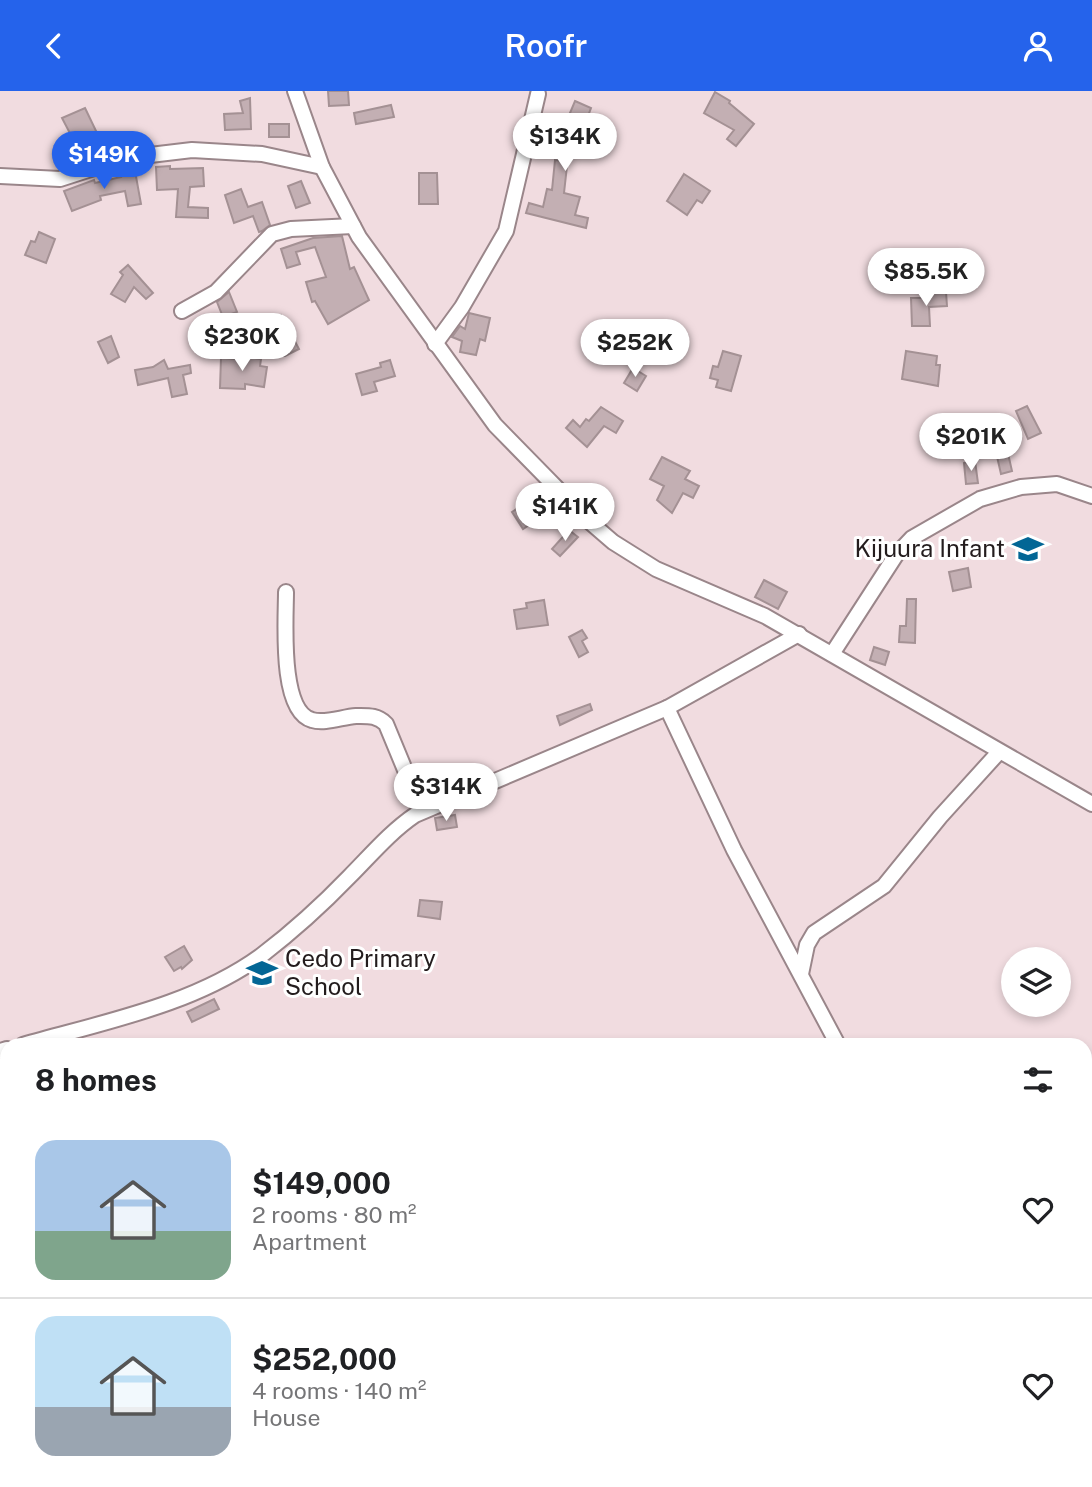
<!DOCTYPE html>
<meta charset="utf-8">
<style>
:root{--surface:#fff;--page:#f6f6f6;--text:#202124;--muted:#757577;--line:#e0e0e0;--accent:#2563eb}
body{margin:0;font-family:"Public Sans",sans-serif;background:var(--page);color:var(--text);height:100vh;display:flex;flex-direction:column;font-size:26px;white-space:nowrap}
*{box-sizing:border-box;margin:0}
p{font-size:23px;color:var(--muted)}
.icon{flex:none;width:38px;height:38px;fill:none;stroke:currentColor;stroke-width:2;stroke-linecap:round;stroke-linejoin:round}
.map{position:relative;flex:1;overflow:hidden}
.sheet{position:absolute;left:0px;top:947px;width:1092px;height:450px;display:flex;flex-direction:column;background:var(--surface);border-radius:21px 21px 0 0;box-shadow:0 4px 10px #0003}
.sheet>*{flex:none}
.fabs{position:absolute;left:1001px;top:856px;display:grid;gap:14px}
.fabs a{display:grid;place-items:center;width:70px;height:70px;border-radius:50%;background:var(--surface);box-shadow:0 4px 10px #0003;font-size:35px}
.price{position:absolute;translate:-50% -60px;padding:0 16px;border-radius:24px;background:#fff;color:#222;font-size:23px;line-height:46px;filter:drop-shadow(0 2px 4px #0008)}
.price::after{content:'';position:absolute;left:50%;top:42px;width:21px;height:16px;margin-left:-10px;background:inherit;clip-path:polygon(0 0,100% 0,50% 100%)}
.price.active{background:var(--accent);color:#fff}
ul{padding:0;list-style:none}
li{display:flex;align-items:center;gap:21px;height:175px;padding:0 35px}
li+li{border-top:2px solid var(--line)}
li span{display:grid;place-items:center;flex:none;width:196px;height:140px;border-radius:21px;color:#555}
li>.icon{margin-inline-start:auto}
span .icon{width:84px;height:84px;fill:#fffc;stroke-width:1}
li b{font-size:30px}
h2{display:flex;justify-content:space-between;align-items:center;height:84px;padding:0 35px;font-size:30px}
header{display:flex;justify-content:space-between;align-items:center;height:91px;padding:0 35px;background:var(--accent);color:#fff;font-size:32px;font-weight:600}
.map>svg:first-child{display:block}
.building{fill:#c3afb3;stroke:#a49194;stroke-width:2}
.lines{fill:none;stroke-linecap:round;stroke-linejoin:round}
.street-casing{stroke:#9a868a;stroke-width:18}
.street{stroke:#fff;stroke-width:14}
.labels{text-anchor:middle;stroke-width:6;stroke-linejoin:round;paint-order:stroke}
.poi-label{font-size:24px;fill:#231c1d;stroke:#fff;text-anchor:end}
</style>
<header><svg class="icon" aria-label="back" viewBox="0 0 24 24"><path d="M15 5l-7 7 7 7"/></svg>Roofr<svg class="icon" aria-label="person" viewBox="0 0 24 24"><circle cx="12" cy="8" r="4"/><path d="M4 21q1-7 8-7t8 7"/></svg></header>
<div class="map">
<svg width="1092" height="1396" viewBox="0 0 1092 1396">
<rect width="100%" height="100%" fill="#f1dce0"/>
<g class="building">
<polygon points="328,0 348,0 349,14 329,15"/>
<polygon points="715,1 730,10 729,12 754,33 736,55 727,48 734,39 704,22"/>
<polygon points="250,7 251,38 225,39 224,23 243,22 240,10"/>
<polygon points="575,10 591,17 577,54 580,55 577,64 573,63 567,75 564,102 580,106 575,124 588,127 586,137 526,122 529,112 543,116 547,98 552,99 555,69 564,70 568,50 552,44 557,31 565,34"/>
<polygon points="391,14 394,26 356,33 354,22"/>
<polygon points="85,17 97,42 75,52 62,27"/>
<rect x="269" y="33" width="20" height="13"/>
<polygon points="170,75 170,78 203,77 204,95 190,96 188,116 208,117 208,127 176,126 178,98 157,99 156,76"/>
<polygon points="135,80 141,113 128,115 125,100 100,105 101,109 72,120 64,100 94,89 95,92 121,86 120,83"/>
<polygon points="419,82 437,82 438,113 419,113"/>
<polygon points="684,83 710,100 702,112 697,109 687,124 667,110"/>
<polygon points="301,90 310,112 296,117 288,95"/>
<polygon points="241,98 248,116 262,111 270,134 262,140 259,141 253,125 234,132 225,104"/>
<polygon points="39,141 55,148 46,172 25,164 31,150 35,151"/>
<polygon points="342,145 350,178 354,176 369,209 328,233 315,210 312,211 306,191 326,186 315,156 296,161 300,173 287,177 281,158 313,147"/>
<polygon points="128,174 153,202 146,208 134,196 125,211 111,203 123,184 120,181"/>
<polygon points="229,201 237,221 223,226 217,211"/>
<polygon points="946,201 947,215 929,216 930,235 912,235 911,207 931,207 931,202"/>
<polygon points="469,222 490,227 485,250 480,248 476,264 460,261 462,250 452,246 460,235 465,238"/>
<polygon points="281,224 299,258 285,265 281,265 264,233"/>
<polygon points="111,245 119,266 108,272 98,251"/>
<polygon points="723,260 741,265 731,300 716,296 718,289 710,287 713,275 718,276"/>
<polygon points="906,260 937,265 936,274 940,274 938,295 902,288"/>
<polygon points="239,265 261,268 260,275 267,276 264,296 245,293 245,298 220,297 221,267 239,268"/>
<polygon points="164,269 168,278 190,274 191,282 183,284 187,303 172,306 168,287 138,294 135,279 153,276"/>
<polygon points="390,269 395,285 374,291 377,300 362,304 356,283 381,276 380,272"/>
<polygon points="633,277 646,285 637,300 624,292"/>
<polygon points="1027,315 1041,342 1028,348 1016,320"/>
<polygon points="601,316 623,330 616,342 604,335 587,356 566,337 573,329 580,336 586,328 589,330"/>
<polygon points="1004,345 1012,380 1001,383 993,348"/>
<polygon points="662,366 690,380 685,388 699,395 693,407 683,402 672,422 657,409 664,395 650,388"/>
<polygon points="975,370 978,392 966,393 964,372"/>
<polygon points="524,413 535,430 523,438 512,421"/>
<polygon points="569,439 578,446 560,465 552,458"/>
<polygon points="968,477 971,496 953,500 949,481"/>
<polygon points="764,489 787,501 778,518 755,506"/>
<polygon points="907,508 916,508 915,552 899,551 900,535 906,535"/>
<polygon points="544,509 548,534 517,538 514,519 527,517 526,512"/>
<polygon points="582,539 587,547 582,550 588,561 579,566 569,546"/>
<polygon points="874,556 889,561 885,574 870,569"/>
<polygon points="590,613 592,619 560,634 557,625"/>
<polygon points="455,724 457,736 437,739 435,727"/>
<polygon points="420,809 442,811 440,828 418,825"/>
<polygon points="184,855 192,869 182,878 181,876 174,880 165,866"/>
<polygon points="214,908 219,918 192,931 187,921"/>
</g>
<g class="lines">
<g class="street-casing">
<g id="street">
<polyline points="295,0 322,76 359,146 495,334 591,432 613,451 656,478 765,525 1092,713"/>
<polyline points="0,85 60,88 125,67 192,59 262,63 322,76"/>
<polyline points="182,220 216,201 272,143 291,138 353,135"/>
<polyline points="435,253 462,216 506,140 538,3"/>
<path d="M286 501C286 528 279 620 312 629 325 633 342 626 356 625 368 625 377 624 386 633L422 720"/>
<polyline points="832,563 896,464 912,447 980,408 1021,396 1057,393 1092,405"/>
<polyline points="667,617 734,759 838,954"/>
<polyline points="801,883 807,854 814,842 884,795 940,726 999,661"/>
<path d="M23 954C103 931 194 914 262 864 292 841 322 814 349 786 370 765 390 741 415 724L667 617 799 543"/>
<polyline points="0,960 7,958"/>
<polyline points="1085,1231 1092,1228"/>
<polyline points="1061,1390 1064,1396"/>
</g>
</g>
<use href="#street" class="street"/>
</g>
<defs>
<g id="school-bare" transform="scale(2.415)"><path d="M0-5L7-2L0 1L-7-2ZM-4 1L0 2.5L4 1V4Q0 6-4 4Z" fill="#036695" stroke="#fff" stroke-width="2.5" paint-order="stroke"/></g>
</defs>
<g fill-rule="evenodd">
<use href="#school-bare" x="1028" y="458"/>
<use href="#school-bare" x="262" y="882"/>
</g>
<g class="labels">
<g class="poi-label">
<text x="1005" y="466">Kijuura Infant</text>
<text x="285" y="876" text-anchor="start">Cedo Primary<tspan x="285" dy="28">School</tspan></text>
</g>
</g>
</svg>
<div class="fabs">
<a><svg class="icon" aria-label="layers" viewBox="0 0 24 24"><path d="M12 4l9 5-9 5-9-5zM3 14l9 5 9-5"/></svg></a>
</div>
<b class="price" style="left:565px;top:82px">$134K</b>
<b class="price active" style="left:104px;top:100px">$149K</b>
<b class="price" style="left:926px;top:217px">$85.5K</b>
<b class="price" style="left:242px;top:282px">$230K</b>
<b class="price" style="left:635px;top:288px">$252K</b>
<b class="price" style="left:971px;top:382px">$201K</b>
<b class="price" style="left:565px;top:452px">$141K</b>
<b class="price" style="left:446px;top:732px">$314K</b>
<section class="sheet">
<h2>8 homes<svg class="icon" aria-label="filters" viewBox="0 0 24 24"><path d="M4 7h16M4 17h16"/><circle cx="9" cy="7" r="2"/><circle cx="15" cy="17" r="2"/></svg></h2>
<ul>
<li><span style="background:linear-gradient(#a9c7e8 65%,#7fa58c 0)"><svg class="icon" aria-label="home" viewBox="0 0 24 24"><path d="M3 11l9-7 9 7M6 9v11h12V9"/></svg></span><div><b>$149,000</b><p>2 rooms · 80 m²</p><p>Apartment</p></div><svg class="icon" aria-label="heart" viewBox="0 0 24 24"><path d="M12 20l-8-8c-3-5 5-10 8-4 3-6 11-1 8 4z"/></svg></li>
<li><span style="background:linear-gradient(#bfe0f5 65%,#9aa5b1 0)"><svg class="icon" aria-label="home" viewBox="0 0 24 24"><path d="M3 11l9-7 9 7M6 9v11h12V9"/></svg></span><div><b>$252,000</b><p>4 rooms · 140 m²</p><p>House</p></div><svg class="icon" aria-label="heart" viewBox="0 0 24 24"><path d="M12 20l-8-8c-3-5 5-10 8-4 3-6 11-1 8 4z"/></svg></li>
</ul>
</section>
</div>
